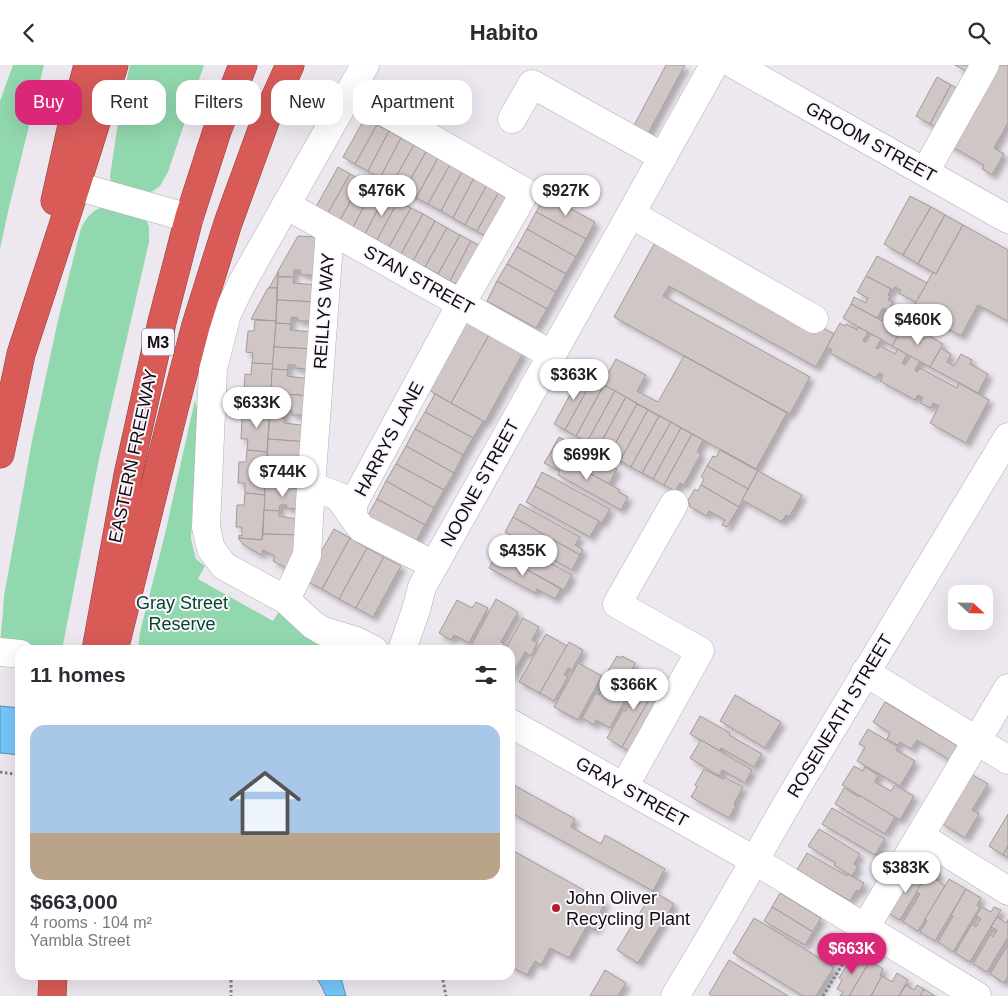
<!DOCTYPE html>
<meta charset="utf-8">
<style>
:root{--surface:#fff;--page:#f2f2f3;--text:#2b2b33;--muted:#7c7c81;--line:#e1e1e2;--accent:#db2777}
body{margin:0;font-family:Helvetica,sans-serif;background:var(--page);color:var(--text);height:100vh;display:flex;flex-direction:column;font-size:19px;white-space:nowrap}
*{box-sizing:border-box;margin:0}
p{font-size:16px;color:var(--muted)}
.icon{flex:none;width:28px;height:28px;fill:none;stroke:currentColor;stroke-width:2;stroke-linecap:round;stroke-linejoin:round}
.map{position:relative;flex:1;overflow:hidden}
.drawer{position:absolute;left:15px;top:580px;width:500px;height:335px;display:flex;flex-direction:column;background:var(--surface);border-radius:15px;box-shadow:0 5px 20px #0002}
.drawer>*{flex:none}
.hud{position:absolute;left:15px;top:15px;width:500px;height:45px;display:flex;gap:10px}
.needle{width:32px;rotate:112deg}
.fabs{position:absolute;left:948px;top:520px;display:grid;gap:10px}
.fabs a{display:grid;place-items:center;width:45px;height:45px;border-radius:10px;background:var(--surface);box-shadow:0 5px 20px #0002;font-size:25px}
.price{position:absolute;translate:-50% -42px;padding:0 11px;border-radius:18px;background:#fff;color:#222;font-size:16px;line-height:32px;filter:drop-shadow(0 1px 2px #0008)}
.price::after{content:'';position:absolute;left:50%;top:30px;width:15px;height:11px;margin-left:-8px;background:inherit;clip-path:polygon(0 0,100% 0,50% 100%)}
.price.active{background:var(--accent);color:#fff}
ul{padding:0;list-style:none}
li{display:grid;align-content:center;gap:10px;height:265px;padding:0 15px}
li+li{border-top:1px solid var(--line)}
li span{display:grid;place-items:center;height:155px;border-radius:15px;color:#555}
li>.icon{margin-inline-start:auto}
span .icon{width:90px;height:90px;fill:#fffc;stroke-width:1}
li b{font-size:21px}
h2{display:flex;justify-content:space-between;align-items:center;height:60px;padding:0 15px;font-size:21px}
.pill{padding:0 18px;border-radius:15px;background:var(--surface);box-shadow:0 5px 20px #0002;font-size:18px;line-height:45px}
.pill.active{background:var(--accent);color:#fff}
header{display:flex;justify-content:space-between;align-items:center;height:65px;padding:0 15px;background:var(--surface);font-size:22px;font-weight:600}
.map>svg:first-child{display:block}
.green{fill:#92d8ae}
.water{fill:#75c7fa;stroke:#568fb4}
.building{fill:#d1c6c6;stroke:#a29998;filter:url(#shadow)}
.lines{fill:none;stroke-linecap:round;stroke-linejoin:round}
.minor-casing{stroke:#b3aeb5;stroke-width:29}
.highway-casing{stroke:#91403e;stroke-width:29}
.path{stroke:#827f83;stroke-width:3;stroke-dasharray:2.5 2.5;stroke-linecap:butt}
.minor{stroke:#fff;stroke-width:28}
.highway{stroke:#d85b58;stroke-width:28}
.poi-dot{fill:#b11e32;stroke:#fbf5fd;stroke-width:2}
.labels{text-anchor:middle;stroke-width:4;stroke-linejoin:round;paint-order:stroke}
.shield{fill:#fbf5fd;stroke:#555356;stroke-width:1}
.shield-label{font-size:16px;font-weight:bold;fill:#0e0d0f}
.street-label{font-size:18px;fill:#0e0d0f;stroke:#fbf5fd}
.park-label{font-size:18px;fill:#024829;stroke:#fbf5fd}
.poi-label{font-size:18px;fill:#0e0d0f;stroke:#fbf5fd;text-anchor:start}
</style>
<header><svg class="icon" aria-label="back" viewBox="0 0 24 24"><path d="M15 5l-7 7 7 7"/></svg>Habito<svg class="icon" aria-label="search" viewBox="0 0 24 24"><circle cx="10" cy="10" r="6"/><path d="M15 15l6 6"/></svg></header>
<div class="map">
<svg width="1008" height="931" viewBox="0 0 1008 931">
<defs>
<filter id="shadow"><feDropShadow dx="4.5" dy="4.5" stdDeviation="2.5" flood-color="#0004"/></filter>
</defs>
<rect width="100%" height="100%" fill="#ede8ef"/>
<g class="green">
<polygon points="13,0 44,0 9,142 0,184 0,36"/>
<polygon points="130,0 204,0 168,107 160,121 150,128 111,117 110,111 119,51"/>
<path d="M105 141 146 154 149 162V177L99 394 62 585H52L0 578 3 547 4 531 32 376 58 255 81 163C88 151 91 146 105 141Z"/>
<polygon points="195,335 200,353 193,429 191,474 196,494 205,501 198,514 273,556 281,543 353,585 138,585 140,567 165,469"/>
</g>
<g class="water">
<polygon points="0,641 20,643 20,690 0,688"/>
<polygon points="315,910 340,910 346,931 326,931 322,922"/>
</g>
<g class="building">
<polygon points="666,0 685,0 643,78 629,70"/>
<polygon points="955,0 976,0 971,9"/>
<polygon points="993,0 1008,0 1008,58 994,83 1004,89 992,110 982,104 984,100 947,79"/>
<polygon points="937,12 951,20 930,59 916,51"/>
<polygon points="951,20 966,28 945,66 930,59"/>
<polygon points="365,53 377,60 355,99 343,92"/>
<polygon points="377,60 389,66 368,106 355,99"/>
<polygon points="389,66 401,73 380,113 368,106"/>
<polygon points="401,73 414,80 392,119 380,113"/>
<polygon points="414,80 426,87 404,126 392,119"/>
<polygon points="426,87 438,93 416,133 404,126"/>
<polygon points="438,93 450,100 428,139 416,133"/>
<polygon points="450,100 462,107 441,146 428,139"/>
<polygon points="338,102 350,109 328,148 316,142"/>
<polygon points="462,107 474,113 453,153 441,146"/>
<polygon points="350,109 362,116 340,155 328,148"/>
<polygon points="474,113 487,120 465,160 453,153"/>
<polygon points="362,116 374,123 353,162 340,155"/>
<polygon points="487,120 499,127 477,166 465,160"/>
<polygon points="374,123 386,129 365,169 353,162"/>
<polygon points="499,127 511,134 489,173 477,166"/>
<polygon points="386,129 398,136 377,175 365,169"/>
<polygon points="546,130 595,157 586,174 536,147"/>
<polygon points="910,131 931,142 903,190 884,179"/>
<polygon points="398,136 411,143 389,182 377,175"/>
<polygon points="931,142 945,150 918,199 903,190"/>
<polygon points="411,143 423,149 401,189 389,182"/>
<polygon points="536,147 586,174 576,192 527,164"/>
<polygon points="423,149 435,156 413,196 401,189"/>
<polygon points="945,150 963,160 936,209 918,199"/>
<polygon points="435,156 447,163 425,202 413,196"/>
<polygon points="963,160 1008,185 1008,256 978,240 961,271 912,244 933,207 936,209"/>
<polygon points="447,163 460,170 438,209 425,202"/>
<polygon points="527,164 576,192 566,209 517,182"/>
<polygon points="460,170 471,176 450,216 438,209"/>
<polygon points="298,171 320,172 318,210 301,210 300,205 294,205 294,212 278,212 278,206"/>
<polygon points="658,172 834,269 816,302 669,221 663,231 810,312 790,349 614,252"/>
<polygon points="471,176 484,183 462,222 450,216"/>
<polygon points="517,182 566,209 556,227 507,199"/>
<polygon points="877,191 927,218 916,237 899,228 901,225 895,222 893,225 866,211"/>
<polygon points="507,199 556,227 547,244 497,216"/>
<polygon points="278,207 277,223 269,223"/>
<polygon points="866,211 891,224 888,230 890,231 888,235 893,237 888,246 883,243 877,253 851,239 854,232 866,238 868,233 857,227"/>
<polygon points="278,212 294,212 293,218 317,220 317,237 277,235"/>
<polygon points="497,216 547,244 536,263 487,236"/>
<polygon points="268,223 277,223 276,256 251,254"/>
<polygon points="277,235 317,237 312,256 297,256 298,253 291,252 291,259 276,258"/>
<polygon points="851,239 882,256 885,252 903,262 892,281 843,253"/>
<polygon points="255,255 276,256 273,299 252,298 253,288 246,287 248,266 254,266"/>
<polygon points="467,257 489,270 451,338 429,325"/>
<polygon points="276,258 291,259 290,265 314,267 313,284 274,282"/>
<polygon points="840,258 845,261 846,259 857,265 858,262 868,267 863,276 866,277 871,269 881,274 876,283 878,284 880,281 895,289 898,284 907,289 902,298 905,300 911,291 920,296 915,305 917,307 920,303 957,323 959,318 989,335 966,378 930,358 939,341 933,338 931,343 920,338 923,333 918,330 915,335 880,316 883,310 879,308 876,313 830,288 832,285 827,282"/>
<polygon points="903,262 911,266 912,265 922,270 921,272 925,274 928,270 943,279 930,302 892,281"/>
<polygon points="489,270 523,288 485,357 451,338"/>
<polygon points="274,282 313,284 309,304 295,303 295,300 288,300 288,305 272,304"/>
<polygon points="941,283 951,289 947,297 954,301 961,289 972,295 970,299 988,309 978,328 930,302"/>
<polygon points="684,291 787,348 756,404 602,319 616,294 646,310 637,326 658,337"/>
<polygon points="252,298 273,299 270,343 249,342 250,330 244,330 245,309 251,310"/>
<polygon points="272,304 288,305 287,311 311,314 310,331 271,328"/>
<polygon points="582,308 593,314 565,365 554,359"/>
<polygon points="593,314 604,320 576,371 565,365"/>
<polygon points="604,320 615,326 587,377 576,371"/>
<polygon points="615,326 626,332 598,383 587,377"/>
<polygon points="271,328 310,331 307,350 292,350 292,346 285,346 284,353 270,352"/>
<polygon points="435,329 483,356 473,373 425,347"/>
<polygon points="626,332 637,339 609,390 598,383"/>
<polygon points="637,339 648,345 620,396 609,390"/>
<polygon points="249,342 270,343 267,387 247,385 248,374 241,374 242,353 249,353"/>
<polygon points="648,345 659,351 631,402 620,396"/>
<polygon points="425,347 473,373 463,390 415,364"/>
<polygon points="659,351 671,357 642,408 631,402"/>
<polygon points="270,352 284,353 284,358 309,361 308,377 268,374"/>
<polygon points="671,357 681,363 653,414 642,408"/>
<polygon points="681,363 692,369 664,420 653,414"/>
<polygon points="415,364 463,390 454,408 406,381"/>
<polygon points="692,369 703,375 697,387 701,389 684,420 680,418 675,426 664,420"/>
<polygon points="559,372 617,404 609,419 551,387"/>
<polygon points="268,374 308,377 304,397 289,397 289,393 283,393 282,399 267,398"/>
<polygon points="406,381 454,408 444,425 396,399"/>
<polygon points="247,385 267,387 265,430 245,428 245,418 238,418 239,397 246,397"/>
<polygon points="720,385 758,406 748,424 707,401 713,391 716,392"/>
<polygon points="551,387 620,425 618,427 628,432 621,445 558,410 560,406 544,398"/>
<polygon points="267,398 282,399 282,404 306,408 306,424 265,421"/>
<polygon points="396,399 444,425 434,443 386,416"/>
<polygon points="707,401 748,424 739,442 701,420 704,414 701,412"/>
<polygon points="758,406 802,430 789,452 786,450 782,457 742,435"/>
<polygon points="542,407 610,444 602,458 535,421"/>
<polygon points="386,416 434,443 425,460 377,434"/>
<polygon points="701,420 739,442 727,462 722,460 725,455 709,446 707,451 689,441 690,439 687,437 695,424 698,426"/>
<polygon points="265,421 306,424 301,444 286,443 287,440 280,440 279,446 264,445"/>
<polygon points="535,421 599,456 590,472 526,437"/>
<polygon points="245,428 265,430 262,475 240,473 239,472 239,470 242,471 242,462 236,462 237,440 244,440"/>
<polygon points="377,434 425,460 414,480 366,454"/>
<polygon points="520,439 580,472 575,480 583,485 580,490 513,452"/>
<polygon points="264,445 279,446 279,451 303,455 302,470 263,469"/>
<polygon points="513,452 580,490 572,505 505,467"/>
<polygon points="334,464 350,473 322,524 305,515"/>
<polygon points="263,469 302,470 286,503 273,496 275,491 263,485 261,490 243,479 238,473 262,475"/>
<polygon points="350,473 367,483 339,534 322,524"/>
<polygon points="506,474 572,510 564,525 497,488"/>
<polygon points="367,483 384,492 356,543 339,534"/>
<polygon points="497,488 561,524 555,534 537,524 535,528 489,503"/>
<polygon points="384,492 401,501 373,552 356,543"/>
<polygon points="496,534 518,547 501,577 504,578 501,585 473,585 474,582 471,581"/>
<polygon points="457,535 472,543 476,537 488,543 469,578 454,570 451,575 439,568"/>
<polygon points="523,553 539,562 532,575 537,578 531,591 525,587 510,614 510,585 505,585"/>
<polygon points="546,569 567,581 540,628 519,617"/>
<polygon points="569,577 583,585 572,605 568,603 564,610 568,612 554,636 540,628"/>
<polygon points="617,591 621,593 622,591 635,598 631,607 638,611 610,663 596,655 594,660 582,653 596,628 599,630 605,618 602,616"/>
<polygon points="578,598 602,611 578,655 554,642"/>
<polygon points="646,605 661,614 622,682 607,673 623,645 626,646 632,636 638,640 647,625 637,620"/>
<polygon points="661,614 676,623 636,690 622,682"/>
<polygon points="735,630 781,657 765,683 720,656"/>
<polygon points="885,637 966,686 958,700 917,675 911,684 900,677 898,680 887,674 890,668 873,657"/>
<polygon points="700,651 730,668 729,670 762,689 754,702 721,683 720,686 690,669"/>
<polygon points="868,664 898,682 896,685 915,696 900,721 857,696 865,682 859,679"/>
<polygon points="701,675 752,705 745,718 722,705 719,711 690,693"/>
<polygon points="854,701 863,706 865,702 878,710 875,717 891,726 895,720 914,731 900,755 842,720"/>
<polygon points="704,704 723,714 724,712 743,722 734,739 736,740 729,753 691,732 697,722 695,720"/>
<polygon points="964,705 988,719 972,745 979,749 965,773 941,758"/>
<polygon points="510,718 575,754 571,762 601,779 605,770 665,804 653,826 510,747"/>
<polygon points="844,723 859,732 859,730 895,752 885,769 835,739"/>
<polygon points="832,743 885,774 875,790 822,759"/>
<polygon points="1008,749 1008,781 1003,790 989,781"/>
<polygon points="819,764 860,789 854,799 858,801 852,811 834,800 836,798 808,781"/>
<polygon points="1008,781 1008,792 1003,790"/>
<polygon points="510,784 605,837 600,848 603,850 595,865 587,861 569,893 550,883 541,900 535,896 527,910 510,901"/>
<polygon points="807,788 847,811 848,809 864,818 859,827 857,825 850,836 797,805"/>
<polygon points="915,803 927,810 900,855 885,846"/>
<polygon points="931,803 940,809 936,815 945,821 918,866 903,857 920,829 916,827"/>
<polygon points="949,814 966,824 935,876 920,867 927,856 925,854"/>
<polygon points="966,824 981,833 977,840 980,842 953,887 938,877 953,851 951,850"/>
<polygon points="653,826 674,839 638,898 617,885"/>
<polygon points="780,828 821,853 813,867 772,842"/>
<polygon points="772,842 813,867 805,880 764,856"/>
<polygon points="982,842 991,847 994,842 1001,845 970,897 955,888 972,859 976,862 981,854 976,851"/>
<polygon points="997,852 1006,858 1008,854 1008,872 987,907 973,899 990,870 993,872 997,865 991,862"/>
<polygon points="754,853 834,902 816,931 803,931 733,888"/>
<polygon points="1008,880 1008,911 1004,918 990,909"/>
<polygon points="858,889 870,896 849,931 840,931 843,927 837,924 842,915 839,913 851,893 855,895"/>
<polygon points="729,895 788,931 712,931 709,929"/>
<polygon points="870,896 883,904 880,910 882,911 871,931 849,931"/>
<polygon points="605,905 626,918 618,931 590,931"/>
<polygon points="897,908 908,915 899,931 871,931 882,911 892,917"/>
<polygon points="906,920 914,925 917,920 924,924 920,931 899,931"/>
<polygon points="924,924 935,931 920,931"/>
</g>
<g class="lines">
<g class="minor-casing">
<g id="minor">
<polyline points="365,0 242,218 227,249 213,304 206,462 211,484 224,501 286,535 313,560 323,566 356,576 374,585"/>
<polyline points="735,0 1008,154"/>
<polyline points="350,27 525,127 461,239 353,439 353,452 361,463 434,500"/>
<polyline points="512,54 532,19 663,92"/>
<polyline points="925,107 985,0"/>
<polyline points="76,121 189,153"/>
<polyline points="286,140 552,290"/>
<polyline points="631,149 814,254"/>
<polyline points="330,165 311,421 338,431 353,452"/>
<polyline points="286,535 307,490 311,421"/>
<polyline points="402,585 416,545 422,522 714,0"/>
<polyline points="0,587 20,589"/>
<polyline points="865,607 1008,695"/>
<polyline points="510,658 754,795 977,931"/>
<polyline points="624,722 700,586 617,539 674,439"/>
<polyline points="920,771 1008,826"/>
<polyline points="865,863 1008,623"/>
<path d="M675 931C717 863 755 794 795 725 866 607 937 490 1008 372"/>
</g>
</g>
<g class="highway-casing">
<g id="highway">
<polyline points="55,136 73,56 88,0"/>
<polyline points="0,389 21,289 76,121 114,0"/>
<polyline points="96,585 128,410 162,257 189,153 217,66 243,0"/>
<polyline points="114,585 174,344 196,260 228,158 267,51 290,0"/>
<polyline points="52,931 53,910"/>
</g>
</g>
<g class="path">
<polyline points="0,707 20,710"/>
<polyline points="231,910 231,931"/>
<polyline points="442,910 446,931"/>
<polyline points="823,931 853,882"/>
</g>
<use href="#minor" class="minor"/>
<use href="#highway" class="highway"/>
</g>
<circle class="poi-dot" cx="556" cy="843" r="5"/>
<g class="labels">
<rect class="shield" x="142" y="263.5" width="32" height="27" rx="4"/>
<g class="shield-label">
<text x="158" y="283">M3</text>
</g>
<g class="street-label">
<text transform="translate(871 77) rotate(29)" y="6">GROOM STREET</text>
<text transform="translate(419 215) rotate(29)" y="6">STAN STREET</text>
<text transform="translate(324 246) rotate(-86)" y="6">REILLYS WAY</text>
<text transform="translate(389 374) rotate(-62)" y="6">HARRYS LANE</text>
<text transform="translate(133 391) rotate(-78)" y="6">EASTERN FREEWAY</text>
<text transform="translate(480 418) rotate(-61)" y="6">NOONE STREET</text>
<text transform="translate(840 651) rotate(-59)" y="6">ROSENEATH STREET</text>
<text transform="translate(632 727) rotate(29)" y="6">GRAY STREET</text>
</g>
<g class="park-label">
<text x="182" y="544">Gray Street<tspan x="182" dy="21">Reserve</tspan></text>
</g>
<g class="poi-label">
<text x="566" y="839">John Oliver<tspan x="566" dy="21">Recycling Plant</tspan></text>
</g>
</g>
</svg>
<div class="fabs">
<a><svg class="needle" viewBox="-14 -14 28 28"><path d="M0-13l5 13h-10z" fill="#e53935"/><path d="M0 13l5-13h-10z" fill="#7c7c81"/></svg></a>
</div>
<b class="price" style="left:382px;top:152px">$476K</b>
<b class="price" style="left:566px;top:152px">$927K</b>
<b class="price" style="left:918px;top:281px">$460K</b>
<b class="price" style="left:574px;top:336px">$363K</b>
<b class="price" style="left:257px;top:364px">$633K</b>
<b class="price" style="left:587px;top:416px">$699K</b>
<b class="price" style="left:283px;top:433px">$744K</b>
<b class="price" style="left:523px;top:512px">$435K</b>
<b class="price" style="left:634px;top:646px">$366K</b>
<b class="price" style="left:906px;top:829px">$383K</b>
<b class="price active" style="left:852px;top:910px">$663K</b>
<div class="hud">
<a class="pill active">Buy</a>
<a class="pill">Rent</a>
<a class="pill">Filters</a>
<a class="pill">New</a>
<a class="pill">Apartment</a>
</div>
<section class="drawer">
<h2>11 homes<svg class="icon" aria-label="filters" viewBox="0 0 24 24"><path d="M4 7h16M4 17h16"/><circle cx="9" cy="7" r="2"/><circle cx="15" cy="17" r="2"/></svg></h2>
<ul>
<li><span style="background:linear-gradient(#a9c7e8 70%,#b9a48a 0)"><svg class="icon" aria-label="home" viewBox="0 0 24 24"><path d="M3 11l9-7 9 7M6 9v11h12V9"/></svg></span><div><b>$663,000</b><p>4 rooms · 104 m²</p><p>Yambla Street</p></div></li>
</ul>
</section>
</div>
